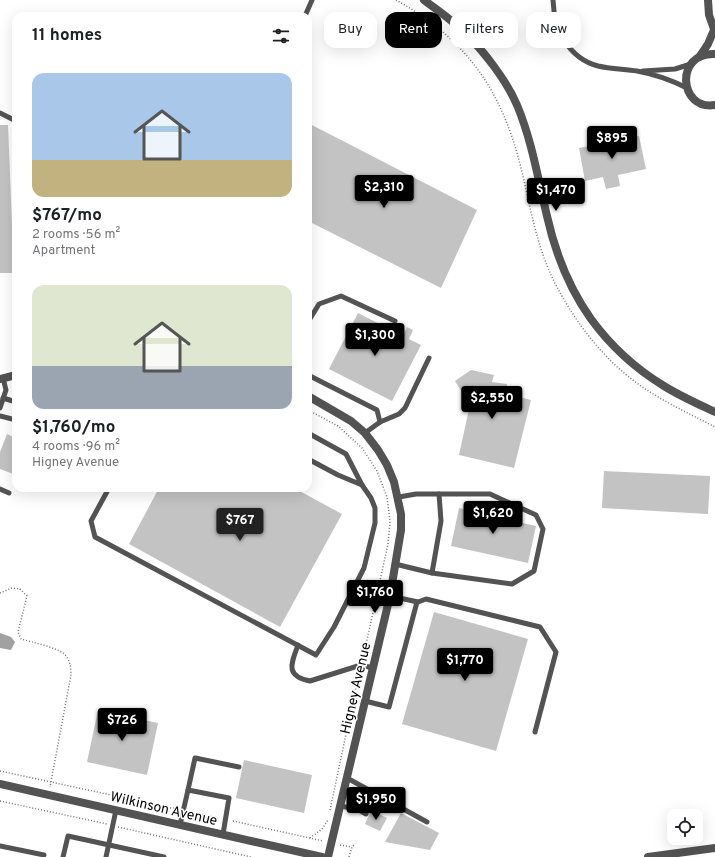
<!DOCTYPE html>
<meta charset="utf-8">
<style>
:root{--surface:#fff;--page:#f6f6f6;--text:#202124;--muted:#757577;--accent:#000}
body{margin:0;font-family:Overpass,sans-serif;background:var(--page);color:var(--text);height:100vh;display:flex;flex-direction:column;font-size:15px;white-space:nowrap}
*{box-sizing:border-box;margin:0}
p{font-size:13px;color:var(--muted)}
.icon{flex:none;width:22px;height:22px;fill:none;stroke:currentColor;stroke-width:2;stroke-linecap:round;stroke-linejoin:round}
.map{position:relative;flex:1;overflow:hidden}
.drawer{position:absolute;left:12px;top:12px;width:300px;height:480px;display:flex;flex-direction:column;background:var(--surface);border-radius:12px;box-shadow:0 4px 16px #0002}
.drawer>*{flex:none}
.guide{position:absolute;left:324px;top:12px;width:331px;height:36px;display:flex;gap:8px}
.buttons{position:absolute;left:667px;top:809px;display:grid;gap:8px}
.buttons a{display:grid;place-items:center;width:36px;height:36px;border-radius:8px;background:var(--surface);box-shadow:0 4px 16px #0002;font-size:20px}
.price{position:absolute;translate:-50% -34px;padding:0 9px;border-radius:4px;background:var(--accent);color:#fff;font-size:13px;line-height:26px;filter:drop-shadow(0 1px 2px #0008)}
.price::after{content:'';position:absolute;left:50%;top:24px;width:12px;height:9px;margin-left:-6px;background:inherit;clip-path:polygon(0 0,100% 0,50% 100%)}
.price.current{background:#222;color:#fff}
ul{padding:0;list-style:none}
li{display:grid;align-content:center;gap:8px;height:212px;padding:0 20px}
li span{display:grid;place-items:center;height:124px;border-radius:12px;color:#555}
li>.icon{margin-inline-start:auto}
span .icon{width:72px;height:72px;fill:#fffc;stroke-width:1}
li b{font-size:17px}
h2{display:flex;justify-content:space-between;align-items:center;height:48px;padding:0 20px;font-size:17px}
.tag{padding:0 14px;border-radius:12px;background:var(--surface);box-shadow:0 4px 16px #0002;font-size:14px;line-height:36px}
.tag.current{background:var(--accent);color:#fff}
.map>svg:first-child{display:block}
.water{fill:#a1a1a1}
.building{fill:#c3c3c3}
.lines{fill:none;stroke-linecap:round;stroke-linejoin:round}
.path{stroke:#757575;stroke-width:1.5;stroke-dasharray:1 2;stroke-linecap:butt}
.service{stroke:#535353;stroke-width:5}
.minor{stroke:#535353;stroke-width:8}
.tertiary{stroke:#535353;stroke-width:8}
.labels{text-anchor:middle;stroke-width:3;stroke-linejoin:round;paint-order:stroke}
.street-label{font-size:14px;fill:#000;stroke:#fff}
</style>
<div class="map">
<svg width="715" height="857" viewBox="0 0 715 857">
<rect width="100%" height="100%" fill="#fff"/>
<polygon class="water" points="0,633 11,637 15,642 11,650 0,648"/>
<g class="building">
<polygon points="308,123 477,210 441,288 308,221"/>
<polygon points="0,125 8,125 14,273 0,273"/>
<polygon points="639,136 646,169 618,175 620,186 606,189 603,177 585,181 579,148"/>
<polygon points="358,313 403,336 407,327 413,330 409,339 421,345 392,401 329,369"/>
<polygon points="471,370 494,375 492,382 507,384 507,389 520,392 519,397 531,400 514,468 459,455 471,400 466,399 455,381"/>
<polygon points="7,434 16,438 16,475 0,469 0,452"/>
<polygon points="604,471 710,476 708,514 602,508"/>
<polygon points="159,488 294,488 342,514 280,627 129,544"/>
<polygon points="481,506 489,508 487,515 536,526 528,563 451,546 459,508 479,513"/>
<polygon points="434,612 528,639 496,751 402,724"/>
<polygon points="98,710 158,723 147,775 87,762"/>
<polygon points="244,760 312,775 304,813 236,798"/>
<polygon points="371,810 387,818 380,831 365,824"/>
<polygon points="401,813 439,833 430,850 385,842"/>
</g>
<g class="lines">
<g class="path">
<path d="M396 0C468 40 503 92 522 172 531 211 538 252 557 287 577 325 606 362 641 386 664 402 690 414 715 427"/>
<polyline points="308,410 338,426 362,448 377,471 387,497 390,521 388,544 363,658"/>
<path d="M0 593 12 588 20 589 27 596 18 632 21 639C31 642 56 647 64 654 70 659 71 667 71 675L50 787"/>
<polyline points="0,771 176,809"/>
<polyline points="0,801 107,824"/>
<polyline points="330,810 359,673"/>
<polyline points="190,812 219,818"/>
<polyline points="233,821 323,841"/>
<polyline points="118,827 251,857"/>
<polyline points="310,838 322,829 328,820"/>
<polyline points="340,845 352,847"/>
<polyline points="349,857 352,847 355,844"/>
</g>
<g class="service">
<path d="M553 0C554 29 568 58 598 66 611 69 625 69 637 71 654 74 671 80 687 88"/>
<polyline points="305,16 312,0"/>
<polyline points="643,71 675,69 691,64"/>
<polyline points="0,113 16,121"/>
<polyline points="308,322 319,304 341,296 395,321"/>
<polyline points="308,375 377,410 380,422"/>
<polyline points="3,398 16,402"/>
<polyline points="0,408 6,390 3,378"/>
<polyline points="0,416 16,420"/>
<polyline points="308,433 346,454 362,485 338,475 308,459"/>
<polyline points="365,433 380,422 399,414 405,408 429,358"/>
<polyline points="109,488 91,521 95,537 316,655 334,627 364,568 375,523 375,508 371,498 362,485"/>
<polyline points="0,489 9,493"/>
<polyline points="395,564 432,573 441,521 439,494 416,494 399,497"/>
<polyline points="432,573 512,584 534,571 543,529 536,515 490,494 439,494"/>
<polyline points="390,596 418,602 426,599 540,627 556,652 535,732"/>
<path d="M298 645C291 664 285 676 310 681L361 665 373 668"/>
<polyline points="365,701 389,707 417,602"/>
<polyline points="347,778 427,822"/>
<polyline points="188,790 195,758 239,767"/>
<polyline points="340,806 357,809 366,814"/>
<polyline points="180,825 188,790 229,798 223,834"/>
<polyline points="0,846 44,855"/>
<polyline points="63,857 68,836 164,857"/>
<polyline points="106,857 116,810"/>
</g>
<g class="minor">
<polyline points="708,0 709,15 715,32"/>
<polyline points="700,56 708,44 714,30"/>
<polyline points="0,379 16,375"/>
<polyline points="308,396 351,421 365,433 378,450 387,465 394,482 401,514 401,530 390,596 328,857"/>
</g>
<g class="tertiary">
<path d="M424 0C437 10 452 20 464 32 484 51 506 80 517 105 532 141 538 179 547 216 555 252 569 288 591 319 610 345 636 369 664 386 680 396 698 404 715 412"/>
<path d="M715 54C674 52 679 111 715 105"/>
<polyline points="0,784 322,857"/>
<polyline points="648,857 715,848"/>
</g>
</g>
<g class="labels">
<g class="street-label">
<text transform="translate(355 688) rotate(-77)" y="5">Higney Avenue</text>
<text transform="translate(164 808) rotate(13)" y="5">Wilkinson Avenue</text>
</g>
</g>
</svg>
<div class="buttons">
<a><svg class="icon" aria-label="locate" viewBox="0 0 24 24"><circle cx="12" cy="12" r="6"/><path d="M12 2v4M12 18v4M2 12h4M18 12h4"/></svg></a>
</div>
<b class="price" style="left:612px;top:160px">$895</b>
<b class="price" style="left:384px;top:209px">$2,310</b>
<b class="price" style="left:556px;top:212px">$1,470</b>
<b class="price" style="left:375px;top:357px">$1,300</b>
<b class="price" style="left:492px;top:420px">$2,550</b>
<b class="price" style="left:493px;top:535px">$1,620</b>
<b class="price current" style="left:240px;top:542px">$767</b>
<b class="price" style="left:375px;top:614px">$1,760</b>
<b class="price" style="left:465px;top:682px">$1,770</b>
<b class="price" style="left:122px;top:742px">$726</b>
<b class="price" style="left:376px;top:821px">$1,950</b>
<div class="guide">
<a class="tag">Buy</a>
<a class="tag current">Rent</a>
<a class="tag">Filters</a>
<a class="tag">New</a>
</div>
<section class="drawer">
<h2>11 homes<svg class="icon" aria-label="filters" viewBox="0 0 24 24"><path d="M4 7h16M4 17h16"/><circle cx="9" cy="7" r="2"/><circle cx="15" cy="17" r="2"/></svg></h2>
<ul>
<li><span style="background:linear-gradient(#a9c7e8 70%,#c2b280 0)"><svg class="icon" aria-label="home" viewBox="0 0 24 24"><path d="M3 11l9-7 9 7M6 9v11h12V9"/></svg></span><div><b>$767/mo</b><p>2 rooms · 56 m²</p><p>Apartment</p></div></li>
<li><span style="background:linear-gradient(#dfe7d0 65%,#9aa5b1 0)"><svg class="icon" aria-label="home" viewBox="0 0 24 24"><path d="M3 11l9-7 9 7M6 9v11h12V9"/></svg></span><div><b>$1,760/mo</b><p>4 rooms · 96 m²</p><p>Higney Avenue</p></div></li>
</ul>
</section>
</div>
